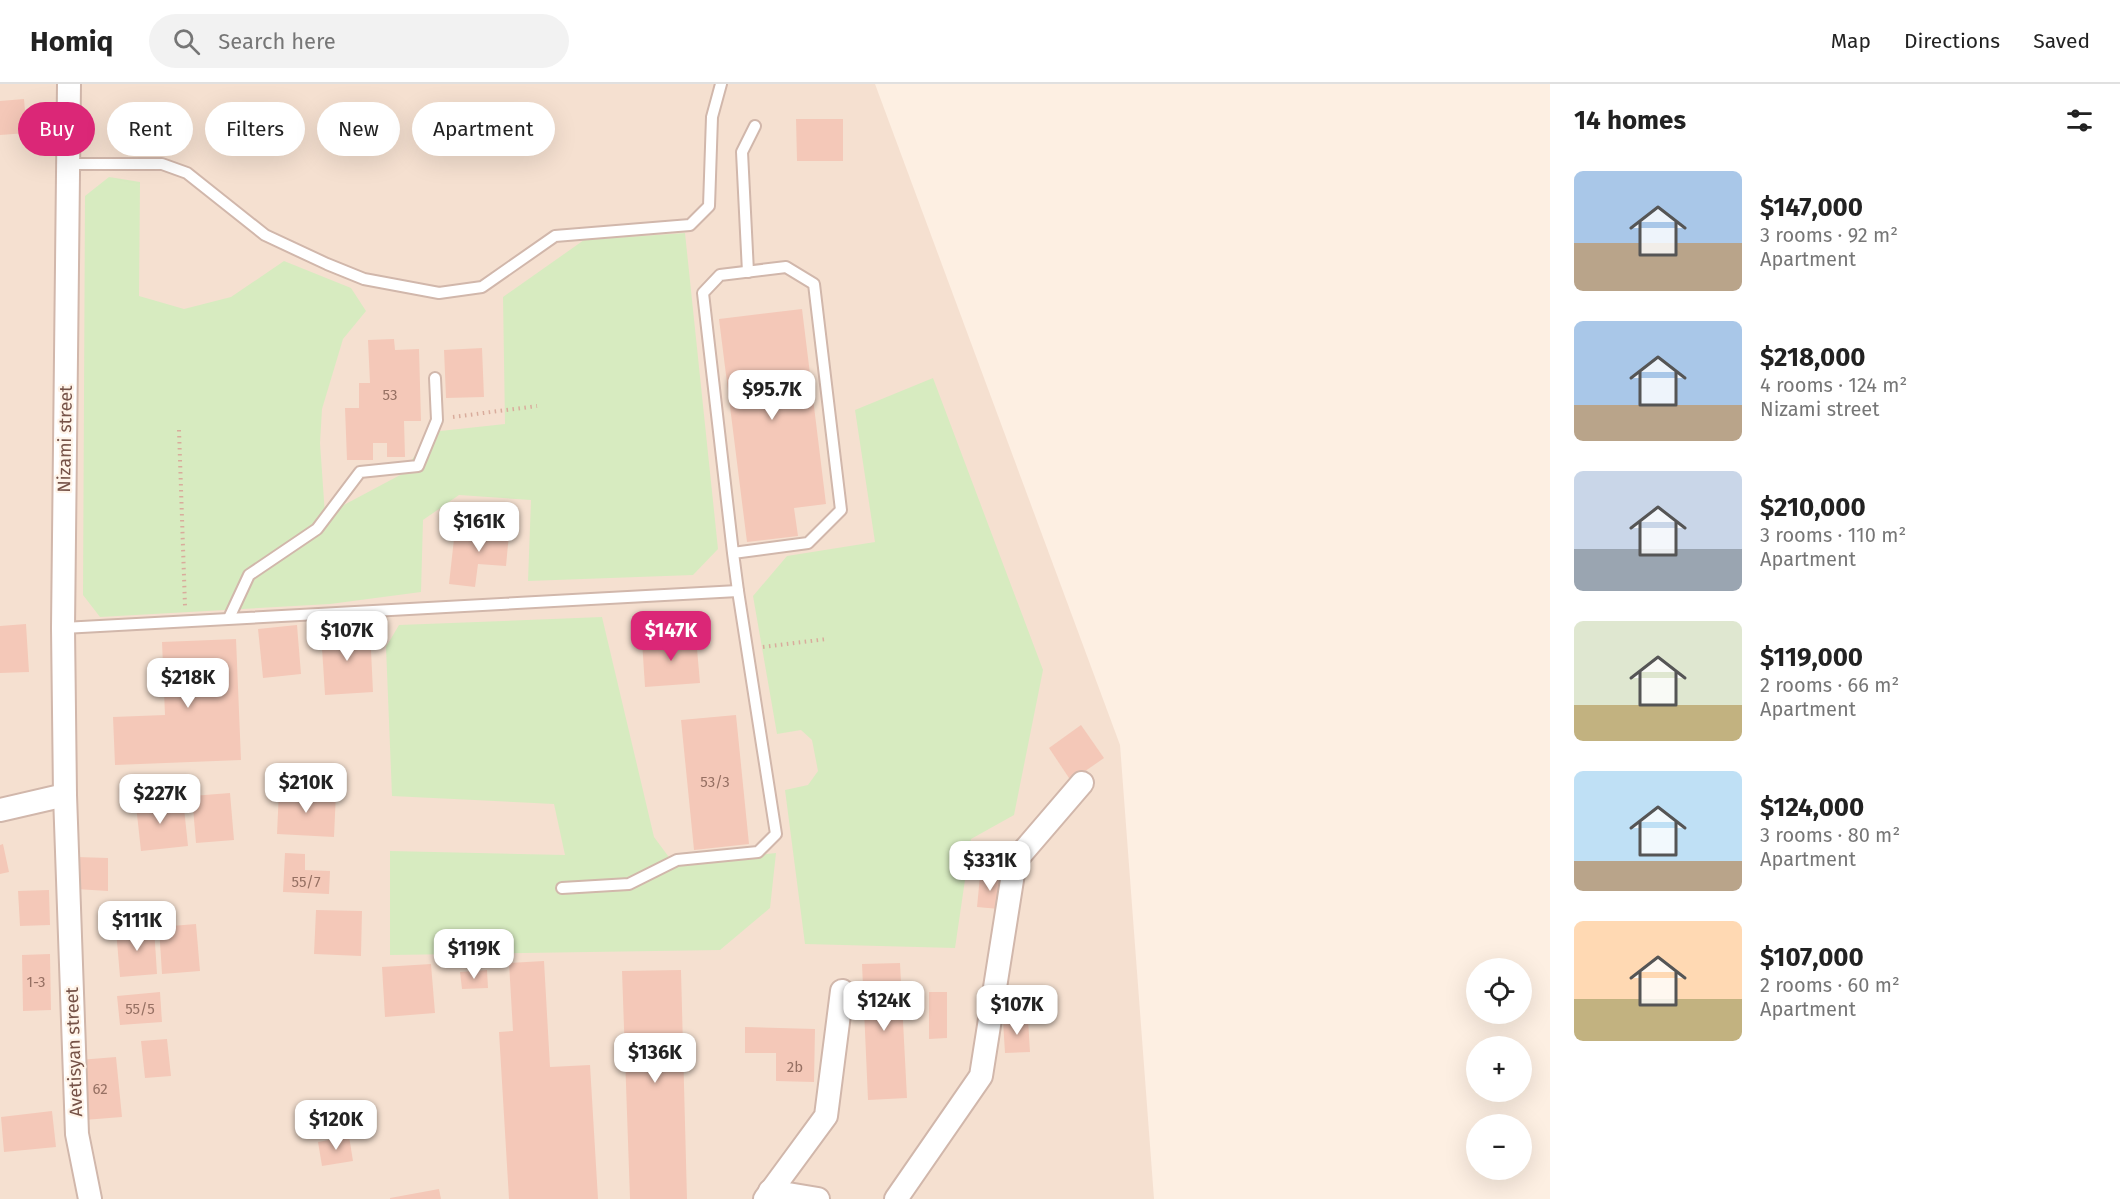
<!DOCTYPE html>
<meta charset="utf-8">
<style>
:root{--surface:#fff;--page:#f2f2f2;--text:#222;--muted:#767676;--line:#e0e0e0;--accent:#db2777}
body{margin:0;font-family:"Fira Sans",sans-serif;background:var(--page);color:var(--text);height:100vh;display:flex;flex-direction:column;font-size:22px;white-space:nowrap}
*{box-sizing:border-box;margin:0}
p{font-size:20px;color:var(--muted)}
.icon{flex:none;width:33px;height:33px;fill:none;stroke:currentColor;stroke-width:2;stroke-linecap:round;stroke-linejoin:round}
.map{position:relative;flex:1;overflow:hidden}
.side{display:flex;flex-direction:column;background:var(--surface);width:570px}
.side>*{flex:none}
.top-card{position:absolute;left:18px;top:18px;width:570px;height:54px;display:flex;gap:12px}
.buttons{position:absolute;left:1466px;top:874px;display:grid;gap:12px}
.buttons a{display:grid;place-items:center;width:66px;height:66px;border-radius:50%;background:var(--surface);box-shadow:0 6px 24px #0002;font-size:30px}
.price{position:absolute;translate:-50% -51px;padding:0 14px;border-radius:12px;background:#fff;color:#222;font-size:20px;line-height:39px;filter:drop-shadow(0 2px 3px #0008)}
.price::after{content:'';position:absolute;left:50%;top:36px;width:18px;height:14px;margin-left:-9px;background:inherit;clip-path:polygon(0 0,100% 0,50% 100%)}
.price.selected{background:var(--accent);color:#fff}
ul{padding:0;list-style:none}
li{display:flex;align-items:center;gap:18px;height:150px;padding:0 24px}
li span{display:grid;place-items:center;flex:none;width:168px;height:120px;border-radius:9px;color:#555}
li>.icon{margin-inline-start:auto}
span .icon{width:72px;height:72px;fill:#fffc;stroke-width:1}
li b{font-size:26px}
h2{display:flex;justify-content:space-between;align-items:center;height:72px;padding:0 24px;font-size:26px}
.pill{padding:0 21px;border-radius:27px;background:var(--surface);box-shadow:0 6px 24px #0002;font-size:21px;line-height:54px}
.pill.selected{background:var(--accent);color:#fff}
header{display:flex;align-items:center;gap:36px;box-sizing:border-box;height:84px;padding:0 30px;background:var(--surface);border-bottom:2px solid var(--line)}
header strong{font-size:28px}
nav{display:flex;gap:33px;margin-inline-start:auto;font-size:21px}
.search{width:420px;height:54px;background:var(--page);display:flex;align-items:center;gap:15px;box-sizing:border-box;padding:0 21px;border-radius:33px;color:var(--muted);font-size:22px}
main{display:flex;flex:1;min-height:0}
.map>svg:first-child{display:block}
.residential{fill:#f5e0d0}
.green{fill:#d7ebc0}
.building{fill:#f4c8b8}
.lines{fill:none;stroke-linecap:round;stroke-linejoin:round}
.service-casing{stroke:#d1b7ab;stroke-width:14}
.minor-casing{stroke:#d1b7ab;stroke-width:26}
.path{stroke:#d9ac9c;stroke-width:4;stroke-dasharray:1.5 4.5;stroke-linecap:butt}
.service{stroke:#fff;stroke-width:10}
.minor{stroke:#fff;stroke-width:22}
.labels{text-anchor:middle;stroke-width:4.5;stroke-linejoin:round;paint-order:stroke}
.number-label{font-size:15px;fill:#967063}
.street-label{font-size:18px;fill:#765247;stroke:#fff4e9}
</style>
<header>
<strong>Homiq</strong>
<div class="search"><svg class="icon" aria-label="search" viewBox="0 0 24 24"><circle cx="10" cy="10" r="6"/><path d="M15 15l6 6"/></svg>Search here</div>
<nav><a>Map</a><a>Directions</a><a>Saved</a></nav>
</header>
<main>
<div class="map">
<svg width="1550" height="1115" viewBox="0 0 1550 1115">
<rect width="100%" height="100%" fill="#fdefe2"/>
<polygon class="residential" points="0,0 875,0 1120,661 1154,1115 0,1115"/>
<g class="green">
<polygon points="109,93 140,98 139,212 184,225 231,213 284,177 351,204 366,227 343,255 322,325 320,359 325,431 402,390 431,348 505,340 503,213 584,156 685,149 718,465 693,491 528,497 531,416 459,411 423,436 421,508 330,520 100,533 83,511 85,112"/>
<polygon points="933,294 1043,586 1014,731 971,755 955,864 805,860 785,706 808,701 818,687 812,656 801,646 777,650 753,512 787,472 875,458 855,326"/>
<polygon points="602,533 654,753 674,780 776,769 770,824 720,866 390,871 390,767 565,771 554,720 392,712 386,563 399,541"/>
</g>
<g class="building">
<polygon points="24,15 27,49 0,51 0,17"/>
<polygon points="796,35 843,35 843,77 797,77"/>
<polygon points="802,225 826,420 794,424 798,452 747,458 719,235"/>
<polygon points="394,255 395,266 419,265 421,337 404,337 405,373 387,373 387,359 373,359 373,376 347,376 345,324 359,324 359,299 370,299 368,256"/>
<polygon points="482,264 484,313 446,314 444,266"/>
<polygon points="483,436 510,439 506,482 478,480 475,503 449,500 454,455 480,458"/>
<polygon points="26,540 29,588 0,589 0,542"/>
<polygon points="297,541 301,590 263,594 258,545"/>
<polygon points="370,545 373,608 325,611 321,548"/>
<polygon points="696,553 700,599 645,603 642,557"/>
<polygon points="236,555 241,676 115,681 113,633 165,631 162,558"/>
<polygon points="736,631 749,760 694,766 681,636"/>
<polygon points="1081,641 1104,674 1071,697 1049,664"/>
<polygon points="279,706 336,709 334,753 277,750"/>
<polygon points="230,709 234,756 196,759 192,712"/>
<polygon points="159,710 161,727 184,724 188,762 141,767 135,712"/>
<polygon points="3,760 9,788 0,790 0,761"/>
<polygon points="285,769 305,770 305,786 330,787 329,810 283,808"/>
<polygon points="77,773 108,774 108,807 76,805"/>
<polygon points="980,792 1002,794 999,825 977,823"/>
<polygon points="49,806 50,841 20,842 18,807"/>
<polygon points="316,826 362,827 361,872 314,870"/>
<polygon points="196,840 200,887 162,890 159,843"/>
<polygon points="154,843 157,890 120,893 116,846"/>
<polygon points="50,870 51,926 23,927 22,871"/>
<polygon points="544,877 550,983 590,981 598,1115 509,1115 499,948 513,947 509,879"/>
<polygon points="900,879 907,1014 868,1016 862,880"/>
<polygon points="431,880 435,929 385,933 382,883"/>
<polygon points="487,886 488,904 462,905 460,888"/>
<polygon points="681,886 687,1115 630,1115 622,887"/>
<polygon points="160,908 162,938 120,941 117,912"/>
<polygon points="929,908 947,908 947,954 929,955"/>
<polygon points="1028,935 1030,968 1005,969 1003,937"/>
<polygon points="745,943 815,945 814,998 776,997 776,969 745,969"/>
<polygon points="167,955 171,992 145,994 141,957"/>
<polygon points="116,973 122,1033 84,1036 79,976"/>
<polygon points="52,1027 56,1063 4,1068 1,1033"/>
<polygon points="349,1052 353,1077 322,1082 318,1058"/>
<polygon points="439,1105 441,1115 390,1115 390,1114"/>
</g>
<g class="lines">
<g class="service-casing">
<g id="service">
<polyline points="68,80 162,80 187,89 265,151 327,180 364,195 439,209 482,203 555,152 690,141 709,122 712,33 721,0"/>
<polyline points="748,188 742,68 755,42"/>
<polyline points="229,534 249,491 317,445 360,388 418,382 437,336 435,294"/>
<polyline points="63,544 738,507"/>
<polyline points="562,804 629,800 677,776 758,768 776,750 738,507 733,469 703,209 720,191 786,183 814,200 841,426 808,459 733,469"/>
</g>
</g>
<g class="minor-casing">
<g id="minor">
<polyline points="69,0 63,544 65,711 77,1050 90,1115"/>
<polyline points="0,726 65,711"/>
<polyline points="770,1107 818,1115"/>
<polyline points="765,1115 826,1032 842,907"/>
<polyline points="896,1115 981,992 1015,777 1082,699"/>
</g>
</g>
<g class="path">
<polyline points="453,333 537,322"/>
<polyline points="179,346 185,522"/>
<polyline points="763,563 827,555"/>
</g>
<use href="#service" class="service"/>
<use href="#minor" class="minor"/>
</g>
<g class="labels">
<g class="number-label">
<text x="390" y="316">53</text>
<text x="715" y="703">53/3</text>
<text x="306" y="803">55/7</text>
<text x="36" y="903">1-3</text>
<text x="140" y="930">55/5</text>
<text x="795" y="988">2b</text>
<text x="100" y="1010">62</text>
</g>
<g class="street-label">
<text transform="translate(65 355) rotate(-89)" y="6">Nizami street</text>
<text transform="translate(74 968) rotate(-92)" y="6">Avetisyan street</text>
</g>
</g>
</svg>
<div class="buttons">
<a><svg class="icon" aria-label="locate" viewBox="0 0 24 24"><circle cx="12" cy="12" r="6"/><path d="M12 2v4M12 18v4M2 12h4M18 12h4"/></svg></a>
<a>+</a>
<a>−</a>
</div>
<b class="price" style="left:772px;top:337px">$95.7K</b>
<b class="price" style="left:479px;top:469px">$161K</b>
<b class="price" style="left:347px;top:578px">$107K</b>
<b class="price selected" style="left:671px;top:578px">$147K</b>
<b class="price" style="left:188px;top:625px">$218K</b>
<b class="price" style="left:306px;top:730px">$210K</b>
<b class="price" style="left:160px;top:741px">$227K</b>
<b class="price" style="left:990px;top:808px">$331K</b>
<b class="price" style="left:137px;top:868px">$111K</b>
<b class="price" style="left:474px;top:896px">$119K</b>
<b class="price" style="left:884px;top:948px">$124K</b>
<b class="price" style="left:1017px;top:952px">$107K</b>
<b class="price" style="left:655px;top:1000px">$136K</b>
<b class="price" style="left:336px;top:1067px">$120K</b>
<div class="top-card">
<a class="pill selected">Buy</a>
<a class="pill">Rent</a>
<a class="pill">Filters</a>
<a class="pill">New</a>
<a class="pill">Apartment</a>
</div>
</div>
<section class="side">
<h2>14 homes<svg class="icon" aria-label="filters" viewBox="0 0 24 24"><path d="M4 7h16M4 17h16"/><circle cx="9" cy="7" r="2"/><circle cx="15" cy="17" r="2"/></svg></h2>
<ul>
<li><span style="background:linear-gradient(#a9c7e8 60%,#b9a48a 0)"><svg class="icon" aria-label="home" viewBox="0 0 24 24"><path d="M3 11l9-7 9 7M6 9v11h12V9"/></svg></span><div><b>$147,000</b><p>3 rooms · 92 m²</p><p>Apartment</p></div></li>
<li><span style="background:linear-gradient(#a9c7e8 70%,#b9a48a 0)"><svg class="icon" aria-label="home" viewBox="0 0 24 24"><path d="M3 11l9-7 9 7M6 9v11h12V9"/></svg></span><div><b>$218,000</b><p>4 rooms · 124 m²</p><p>Nizami street</p></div></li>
<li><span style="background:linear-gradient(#c9d6e8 65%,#9aa5b1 0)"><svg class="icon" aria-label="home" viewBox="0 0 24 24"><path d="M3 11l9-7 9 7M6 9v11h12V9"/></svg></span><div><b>$210,000</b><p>3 rooms · 110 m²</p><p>Apartment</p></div></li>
<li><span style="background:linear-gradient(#dfe7d0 70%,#c2b280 0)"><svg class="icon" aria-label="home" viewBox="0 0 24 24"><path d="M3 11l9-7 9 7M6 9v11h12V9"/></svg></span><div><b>$119,000</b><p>2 rooms · 66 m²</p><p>Apartment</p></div></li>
<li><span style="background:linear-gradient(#bfe0f5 75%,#b9a48a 0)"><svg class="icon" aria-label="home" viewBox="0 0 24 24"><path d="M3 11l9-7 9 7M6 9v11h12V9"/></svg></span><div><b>$124,000</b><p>3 rooms · 80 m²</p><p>Apartment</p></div></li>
<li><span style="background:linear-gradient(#ffd9b3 65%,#c2b280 0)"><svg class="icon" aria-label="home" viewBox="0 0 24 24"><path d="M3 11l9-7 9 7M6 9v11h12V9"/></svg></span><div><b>$107,000</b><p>2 rooms · 60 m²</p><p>Apartment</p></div></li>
</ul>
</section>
</main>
